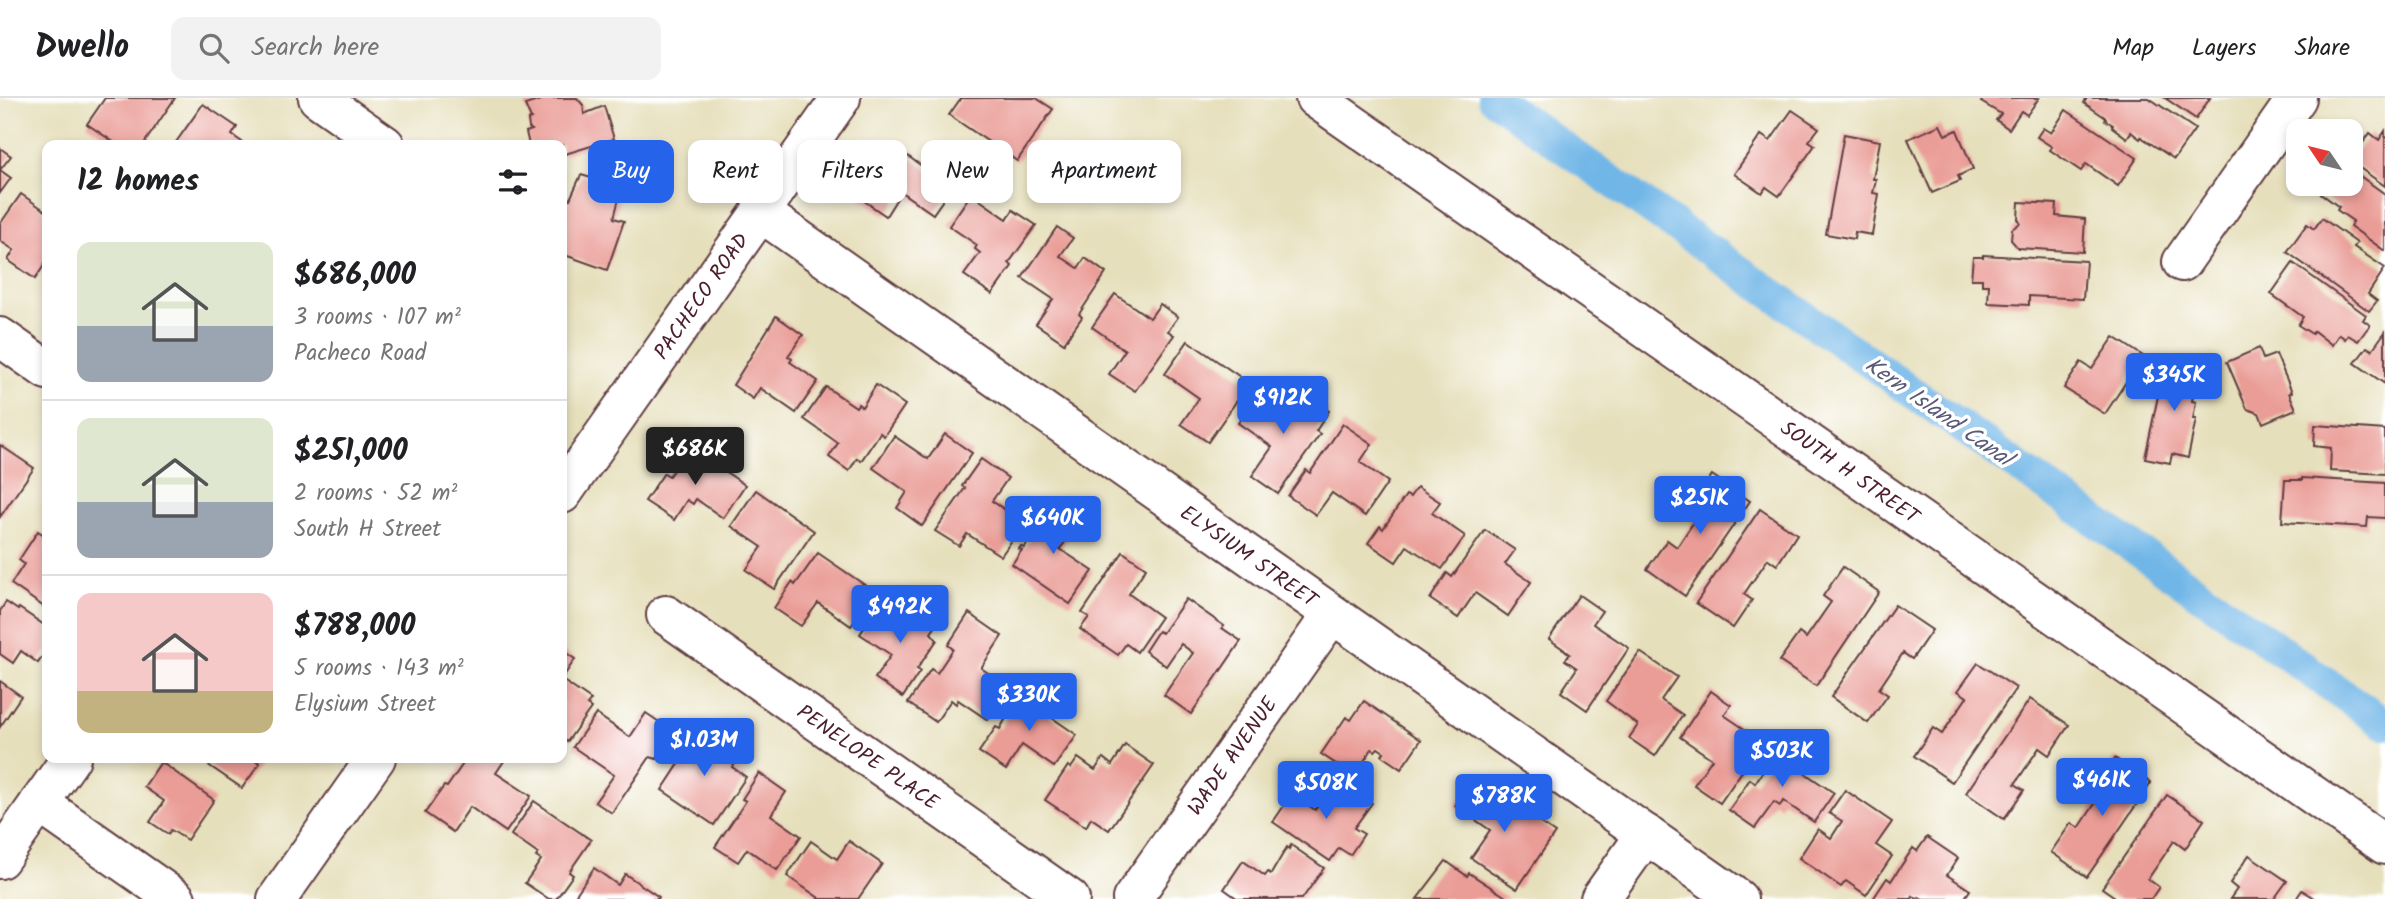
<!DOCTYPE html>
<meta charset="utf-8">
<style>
:root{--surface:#fff;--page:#f2f2f2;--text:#202124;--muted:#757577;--line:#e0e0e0;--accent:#2563eb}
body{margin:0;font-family:Kalam,sans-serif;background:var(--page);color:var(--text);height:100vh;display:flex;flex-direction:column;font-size:26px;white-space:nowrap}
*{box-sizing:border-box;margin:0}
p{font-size:23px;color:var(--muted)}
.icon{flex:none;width:38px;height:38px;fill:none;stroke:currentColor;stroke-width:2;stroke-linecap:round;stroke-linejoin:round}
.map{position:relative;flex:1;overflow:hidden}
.drawer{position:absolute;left:42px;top:42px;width:525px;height:623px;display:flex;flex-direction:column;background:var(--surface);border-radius:14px;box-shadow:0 4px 10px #0003}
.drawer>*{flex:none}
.hud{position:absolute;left:588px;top:42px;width:665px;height:63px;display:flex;gap:14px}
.needle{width:46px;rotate:305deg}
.fabs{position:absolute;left:2286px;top:21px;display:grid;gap:14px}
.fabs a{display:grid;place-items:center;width:77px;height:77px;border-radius:14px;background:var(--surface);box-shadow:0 4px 10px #0003;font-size:35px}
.price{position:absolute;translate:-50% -60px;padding:0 16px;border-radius:7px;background:var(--accent);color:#fff;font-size:23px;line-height:46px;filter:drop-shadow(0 2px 4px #0008)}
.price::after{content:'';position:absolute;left:50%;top:42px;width:21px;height:16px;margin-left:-10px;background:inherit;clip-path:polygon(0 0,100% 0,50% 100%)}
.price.on{background:#222;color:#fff}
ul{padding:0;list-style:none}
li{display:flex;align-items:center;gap:21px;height:175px;padding:0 35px}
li+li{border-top:2px solid var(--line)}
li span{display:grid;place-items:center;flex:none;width:196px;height:140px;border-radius:14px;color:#555}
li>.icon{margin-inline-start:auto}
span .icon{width:84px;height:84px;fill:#fffc;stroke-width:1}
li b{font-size:30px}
h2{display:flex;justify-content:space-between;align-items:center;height:84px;padding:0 35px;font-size:30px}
.chip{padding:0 24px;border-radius:14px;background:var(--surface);box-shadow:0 4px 10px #0003;font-size:24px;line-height:63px}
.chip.on{background:var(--accent);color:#fff}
header{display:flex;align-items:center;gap:42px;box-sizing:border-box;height:98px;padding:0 35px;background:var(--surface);border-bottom:2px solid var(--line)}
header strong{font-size:33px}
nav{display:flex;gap:38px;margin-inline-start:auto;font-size:24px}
.search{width:490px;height:63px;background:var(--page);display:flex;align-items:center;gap:18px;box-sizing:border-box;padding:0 24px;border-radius:14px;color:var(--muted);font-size:26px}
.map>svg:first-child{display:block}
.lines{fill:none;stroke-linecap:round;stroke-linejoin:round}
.canal{stroke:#6fb6e7;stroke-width:32}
.building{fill:#ea9c96}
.minor-casing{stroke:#613c41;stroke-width:42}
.minor{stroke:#fff;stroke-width:38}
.labels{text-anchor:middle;stroke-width:7;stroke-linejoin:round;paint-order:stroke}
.street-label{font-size:21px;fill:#4a1f2b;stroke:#fff}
.water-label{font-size:23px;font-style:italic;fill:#595b76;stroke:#fff}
</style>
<header>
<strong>Dwello</strong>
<div class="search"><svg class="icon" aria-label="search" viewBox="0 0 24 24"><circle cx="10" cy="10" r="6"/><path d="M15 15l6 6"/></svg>Search here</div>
<nav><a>Map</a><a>Layers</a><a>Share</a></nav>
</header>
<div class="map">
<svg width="2385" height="801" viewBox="0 0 2385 801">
<rect width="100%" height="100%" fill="#fff"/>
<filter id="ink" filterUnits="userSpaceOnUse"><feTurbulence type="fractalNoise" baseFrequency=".0143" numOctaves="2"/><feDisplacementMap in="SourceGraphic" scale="14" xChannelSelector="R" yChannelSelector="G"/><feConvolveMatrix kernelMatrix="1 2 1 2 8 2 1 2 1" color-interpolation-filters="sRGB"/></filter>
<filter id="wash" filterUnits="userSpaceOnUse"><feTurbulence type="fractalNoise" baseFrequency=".00686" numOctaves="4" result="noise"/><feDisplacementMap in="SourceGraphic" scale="28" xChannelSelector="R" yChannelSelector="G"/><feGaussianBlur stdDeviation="1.57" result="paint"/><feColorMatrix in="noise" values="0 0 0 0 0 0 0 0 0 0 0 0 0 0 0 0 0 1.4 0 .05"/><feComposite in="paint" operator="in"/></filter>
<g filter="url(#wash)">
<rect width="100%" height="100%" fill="#e6dfbb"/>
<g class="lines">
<polyline class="canal" points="1493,0 2385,626"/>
</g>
<g id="blocks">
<g class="building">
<polygon points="105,0 175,0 143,47 118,47 87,26"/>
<polygon points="547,0 577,0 583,7 584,16 604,8 614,41 562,57 562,47 529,47 526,34 532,32 529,30 528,22 531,21 525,7"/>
<polygon points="961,0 1036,0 1053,11 1017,63 949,17"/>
<polygon points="1984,0 2039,0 2027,17 2021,13 2009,31 1996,22 2001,16 1981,4"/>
<polygon points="2087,0 2149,0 2195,31 2174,61 2141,39 2140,41 2131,34 2127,40 2112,29 2113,27 2105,22 2106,20 2084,5"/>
<polygon points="2165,0 2210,0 2196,21"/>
<polygon points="203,6 237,29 232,37 242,44 240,47 174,47"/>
<polygon points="1792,12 1819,30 1809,43 1815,47 1779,98 1766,89 1762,95 1734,76 1761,37 1770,43"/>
<polygon points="2066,12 2137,60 2118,88 2086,66 2081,73 2050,52 2052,49 2037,39 2043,30 2051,35"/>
<polygon points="1940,27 1945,37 1957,32 1973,71 1958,78 1960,83 1932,95 1908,41"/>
<polygon points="2385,33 2385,88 2350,63 2370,35 2379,42"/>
<polygon points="1844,36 1880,43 1873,81 1876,81 1873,95 1879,96 1872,137 1855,134 1854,141 1826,136"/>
<polygon points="0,50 11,58 0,72 11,80 0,95"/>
<polygon points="899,52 952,89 933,116 901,94 886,118 860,100 877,74 882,77"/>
<polygon points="2350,71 2385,96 2385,153 2350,128 2353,123 2337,112 2339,109 2311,88 2312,86 2350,86"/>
<polygon points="581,77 622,89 614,120 624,123 607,172 562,156 562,99 570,101"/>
<polygon points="21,96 47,114 47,163 35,181 8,162 14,152 0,143 0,126"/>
<polygon points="971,96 1007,121 1013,112 1036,127 1009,165 1012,168 992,196 964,177 980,155 975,151 977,147 949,128"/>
<polygon points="2019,104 2057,106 2056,118 2085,121 2083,154 2018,150 2011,142 2012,131 2020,125 2018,121"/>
<polygon points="2322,120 2357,145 2354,149 2385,170 2368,196 2377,203 2369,213 2287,154 2307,126 2314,131"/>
<polygon points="1057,129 1073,140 1060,158 1078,170 1085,160 1106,175 1079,216 1082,219 1064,245 1036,226 1053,201 1022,180"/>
<polygon points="1983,157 2086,163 2083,201 2029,198 2029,207 1988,205 1989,187 1982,187 1982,181 1971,181 1973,159 1983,159"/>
<polygon points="2293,165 2366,217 2363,222 2370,227 2358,243 2348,237 2345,241 2339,236 2332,247 2314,233 2312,236 2298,227 2303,219 2271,196"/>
<polygon points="1115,196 1150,220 1160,206 1178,219 1168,233 1174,237 1135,293 1109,276 1125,252 1092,229"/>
<polygon points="776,218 803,237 788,258 792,261 790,264 818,283 796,315 760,290 753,301 733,287"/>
<polygon points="2385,234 2385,286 2355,265 2367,249 2372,252"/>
<polygon points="2114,239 2143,258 2105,316 2064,290 2081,264 2092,271"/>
<polygon points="1188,243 1249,285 1208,344 1181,326 1199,300 1165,276"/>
<polygon points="2259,250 2263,261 2276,256 2292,294 2289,295 2296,311 2263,325 2259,315 2247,311 2227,264"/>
<polygon points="2166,260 2199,267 2192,303 2196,304 2193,321 2196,321 2188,360 2172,356 2170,365 2145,360"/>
<polygon points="876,287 905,307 884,338 880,335 861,363 857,360 849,373 829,359 838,345 804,321 826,289 856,309 858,306 862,309"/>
<polygon points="1259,294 1290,315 1303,295 1329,313 1316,333 1320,336 1278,396 1252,378 1272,349 1238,325"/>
<polygon points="1343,326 1372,346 1360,364 1388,384 1365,418 1332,395 1316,417 1288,398 1306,372 1310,375"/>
<polygon points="2315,327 2385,332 2385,376 2330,373 2331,350 2314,348"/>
<polygon points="945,336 972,355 922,428 897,410 907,394 873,370 894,338 928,361"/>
<polygon points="0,347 34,370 0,419"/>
<polygon points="689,349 745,387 723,420 696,401 693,406 687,402 674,422 645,403 664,375 669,378"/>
<polygon points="981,361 1008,380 992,403 1024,425 1001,458 967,436 959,448 935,433 965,390 962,388"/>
<polygon points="1712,377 1750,403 1685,498 1647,471 1667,442 1677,449 1701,413 1692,407"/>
<polygon points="2302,380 2385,385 2385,420 2368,419 2367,429 2282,424 2285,382 2302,382"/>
<polygon points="1417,389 1440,404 1432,415 1465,438 1442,471 1407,448 1396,464 1368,445 1380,428 1383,431 1406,397 1410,399"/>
<polygon points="756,392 814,433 774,491 746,472 762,449 731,428"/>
<polygon points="1050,405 1079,425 1060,451 1093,473 1070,506 1012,466 1022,452 1019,451 1021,448 1024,450 1037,432 1033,429"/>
<polygon points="1760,411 1797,436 1777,467 1768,461 1744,496 1752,502 1733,530 1696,505"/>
<polygon points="1485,432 1515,452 1505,466 1531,484 1508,518 1475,495 1458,520 1430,501 1447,475 1452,479"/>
<polygon points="38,433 47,439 47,511 11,486 24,466 19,462"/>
<polygon points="1123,454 1146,470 1129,496 1161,519 1137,554 1126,546 1118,557 1080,531 1089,519 1082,515"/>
<polygon points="818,455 875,494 851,528 818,505 801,528 774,510 792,484 795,487"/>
<polygon points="1843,469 1879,494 1816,588 1779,563 1799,535 1806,540 1831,504 1823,498"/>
<polygon points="1579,497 1602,513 1593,526 1629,550 1587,612 1561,594 1577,570 1565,562 1570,556 1549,541"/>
<polygon points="1186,501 1224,528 1222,530 1241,543 1191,616 1164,597 1193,555 1181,546 1166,568 1145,553 1158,533 1162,535"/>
<polygon points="883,502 918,526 925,516 938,525 931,535 937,542 917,571 920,573 903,599 875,580 891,557 860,536"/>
<polygon points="6,504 18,512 19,510 47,529 47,552 38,565 21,553 13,565 0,556 0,513"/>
<polygon points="1895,507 1932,532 1912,561 1903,555 1879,591 1888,597 1868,625 1831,599"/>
<polygon points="969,515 1002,538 981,570 1010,590 988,622 958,602 956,606 951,602 936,624 908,605 931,571 937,575 953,551 948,547"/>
<polygon points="562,552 575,561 562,581"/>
<polygon points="1640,554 1677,579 1661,602 1683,617 1655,658 1629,640 1638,627 1606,603"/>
<polygon points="1978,565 2016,590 1952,684 1914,658 1933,630 1942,636 1967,599 1958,593"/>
<polygon points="562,582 591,602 587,607 591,610 567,644 562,640"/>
<polygon points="0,583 21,598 0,629"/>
<polygon points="1033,591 1055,606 1048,617 1077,637 1054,669 1022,647 1006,672 979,654 996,629 1000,631 1011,611 1013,611 1021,599 1026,602"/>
<polygon points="1711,593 1731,607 1724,617 1755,638 1747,651 1754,656 1720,705 1694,687 1712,661 1680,639"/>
<polygon points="2030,601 2069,627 2049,657 2039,650 2015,686 2024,692 2004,721 1966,695"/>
<polygon points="1364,603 1421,642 1401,671 1382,658 1384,654 1378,650 1375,653 1372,651 1354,678 1321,656 1346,619 1351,622"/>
<polygon points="646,615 674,634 657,661 650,659 612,715 595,704 614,677 573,649 596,616 630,639"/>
<polygon points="696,630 728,653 725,658 735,665 732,669 746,679 714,727 662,692 683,660 678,656"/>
<polygon points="1789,643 1809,657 1799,671 1834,695 1814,724 1783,703 1780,708 1774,704 1755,730 1729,712 1750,681 1755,685 1776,654 1779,656"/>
<polygon points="1125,647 1154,667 1109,732 1091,720 1086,729 1045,702 1068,668 1071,670 1078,660 1095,672 1103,660 1112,667"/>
<polygon points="198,660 251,660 260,665 242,690"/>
<polygon points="467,660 506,660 496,675 531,698 506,734 470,709 453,734 425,715 444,688 447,689"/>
<polygon points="2115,660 2151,685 2087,779 2051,754 2071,725 2079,730 2102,695 2095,690"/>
<polygon points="161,664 214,702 187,742 171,732 168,736 150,724 164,703 144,689"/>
<polygon points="759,675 786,694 771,717 801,738 777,772 747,751 738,764 715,749 746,703 742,701"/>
<polygon points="1474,680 1555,735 1517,791 1471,760 1490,732 1455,708"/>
<polygon points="1338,681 1372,705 1354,730 1364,736 1350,757 1339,750 1330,763 1273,724 1292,696 1315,712"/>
<polygon points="1845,692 1892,724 1876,747 1892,758 1866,797 1846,783 1841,789 1799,760 1818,731 1831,740 1842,723 1829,715"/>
<polygon points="2167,697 2204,722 2185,751 2174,743 2148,781 2159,789 2151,801 2118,801 2102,790"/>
<polygon points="534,703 591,742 569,774 573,777 556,801 549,801 525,785 541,762 536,759 538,756 511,737"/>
<polygon points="1927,739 1958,760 1947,777 1970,792 1964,801 1923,801 1919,799 1917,801 1913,798 1912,801 1873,801 1887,780 1891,783 1913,750 1917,753"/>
<polygon points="811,743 837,761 849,743 882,766 858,801 818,801 819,800 787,778"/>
<polygon points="1291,747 1324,770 1302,801 1238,801 1224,791 1243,763 1265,778 1268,774 1271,776 1287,749 1289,751"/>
<polygon points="2249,757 2287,783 2274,801 2230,801 2237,791 2230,785"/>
<polygon points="1446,763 1467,778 1469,775 1509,801 1417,801"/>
<polygon points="594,770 618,787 625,776 659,799 658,801 573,801"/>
<polygon points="2302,792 2316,801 2296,801"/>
</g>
</g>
</g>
<g filter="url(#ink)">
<use href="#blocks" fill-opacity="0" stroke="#613c41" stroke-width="2"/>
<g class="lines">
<g class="minor-casing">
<g id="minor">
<polyline points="318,0 385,47"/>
<polyline points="1315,0 2385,747"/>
<polyline points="760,114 1738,801"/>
<polyline points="2182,164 2297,0"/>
<polyline points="0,239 47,272"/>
<polyline points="562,396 841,0"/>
<polyline points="666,517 1070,801"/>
<polyline points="39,705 176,801"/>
<polyline points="0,761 71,660"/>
<polyline points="277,801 376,660"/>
<polyline points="1132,801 1332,516"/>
<polyline points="1600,801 1646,736"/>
</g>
</g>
<use href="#minor" class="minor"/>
</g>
</g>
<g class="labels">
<g class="street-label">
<text transform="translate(701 198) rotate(-55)" y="7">PACHECO ROAD</text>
<text transform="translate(1850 374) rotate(35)" y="7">SOUTH H STREET</text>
<text transform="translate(1249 458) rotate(35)" y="7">ELYSIUM STREET</text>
<text transform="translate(1232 658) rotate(-55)" y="7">WADE AVENUE</text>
<text transform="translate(868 659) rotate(35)" y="7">PENELOPE PLACE</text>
</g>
<g class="water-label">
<text transform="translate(1939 313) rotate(35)" y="8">Kern Island Canal</text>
</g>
</g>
</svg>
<div class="fabs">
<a><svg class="needle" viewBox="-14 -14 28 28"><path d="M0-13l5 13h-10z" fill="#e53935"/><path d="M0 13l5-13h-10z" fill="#757577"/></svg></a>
</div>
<b class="price" style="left:2174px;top:315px">$345K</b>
<b class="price" style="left:1283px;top:338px">$912K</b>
<b class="price on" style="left:695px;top:389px">$686K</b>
<b class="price" style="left:1700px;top:438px">$251K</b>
<b class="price" style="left:1053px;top:458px">$640K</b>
<b class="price" style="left:900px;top:547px">$492K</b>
<b class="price" style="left:1029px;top:635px">$330K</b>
<b class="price" style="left:704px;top:680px">$1.03M</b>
<b class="price" style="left:1782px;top:691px">$503K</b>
<b class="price" style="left:2102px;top:720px">$461K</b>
<b class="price" style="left:1326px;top:723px">$508K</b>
<b class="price" style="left:1504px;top:736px">$788K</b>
<div class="hud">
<a class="chip on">Buy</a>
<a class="chip">Rent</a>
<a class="chip">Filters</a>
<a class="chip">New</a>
<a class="chip">Apartment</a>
</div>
<section class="drawer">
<h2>12 homes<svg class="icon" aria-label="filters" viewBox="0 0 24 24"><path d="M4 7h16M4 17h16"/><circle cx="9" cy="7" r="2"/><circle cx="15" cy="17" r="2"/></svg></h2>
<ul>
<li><span style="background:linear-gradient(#dfe7d0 60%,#9aa5b1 0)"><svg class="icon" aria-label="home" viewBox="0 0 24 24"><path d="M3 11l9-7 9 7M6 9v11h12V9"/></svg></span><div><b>$686,000</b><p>3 rooms · 107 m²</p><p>Pacheco Road</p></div></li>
<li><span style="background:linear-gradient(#dfe7d0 60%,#9aa5b1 0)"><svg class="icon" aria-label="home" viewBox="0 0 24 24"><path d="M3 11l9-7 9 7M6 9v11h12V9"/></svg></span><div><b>$251,000</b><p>2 rooms · 52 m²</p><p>South H Street</p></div></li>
<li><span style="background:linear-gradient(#f6c9c9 70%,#c2b280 0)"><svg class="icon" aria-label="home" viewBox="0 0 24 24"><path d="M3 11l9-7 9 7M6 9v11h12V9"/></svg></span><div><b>$788,000</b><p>5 rooms · 143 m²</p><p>Elysium Street</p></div></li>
</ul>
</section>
</div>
